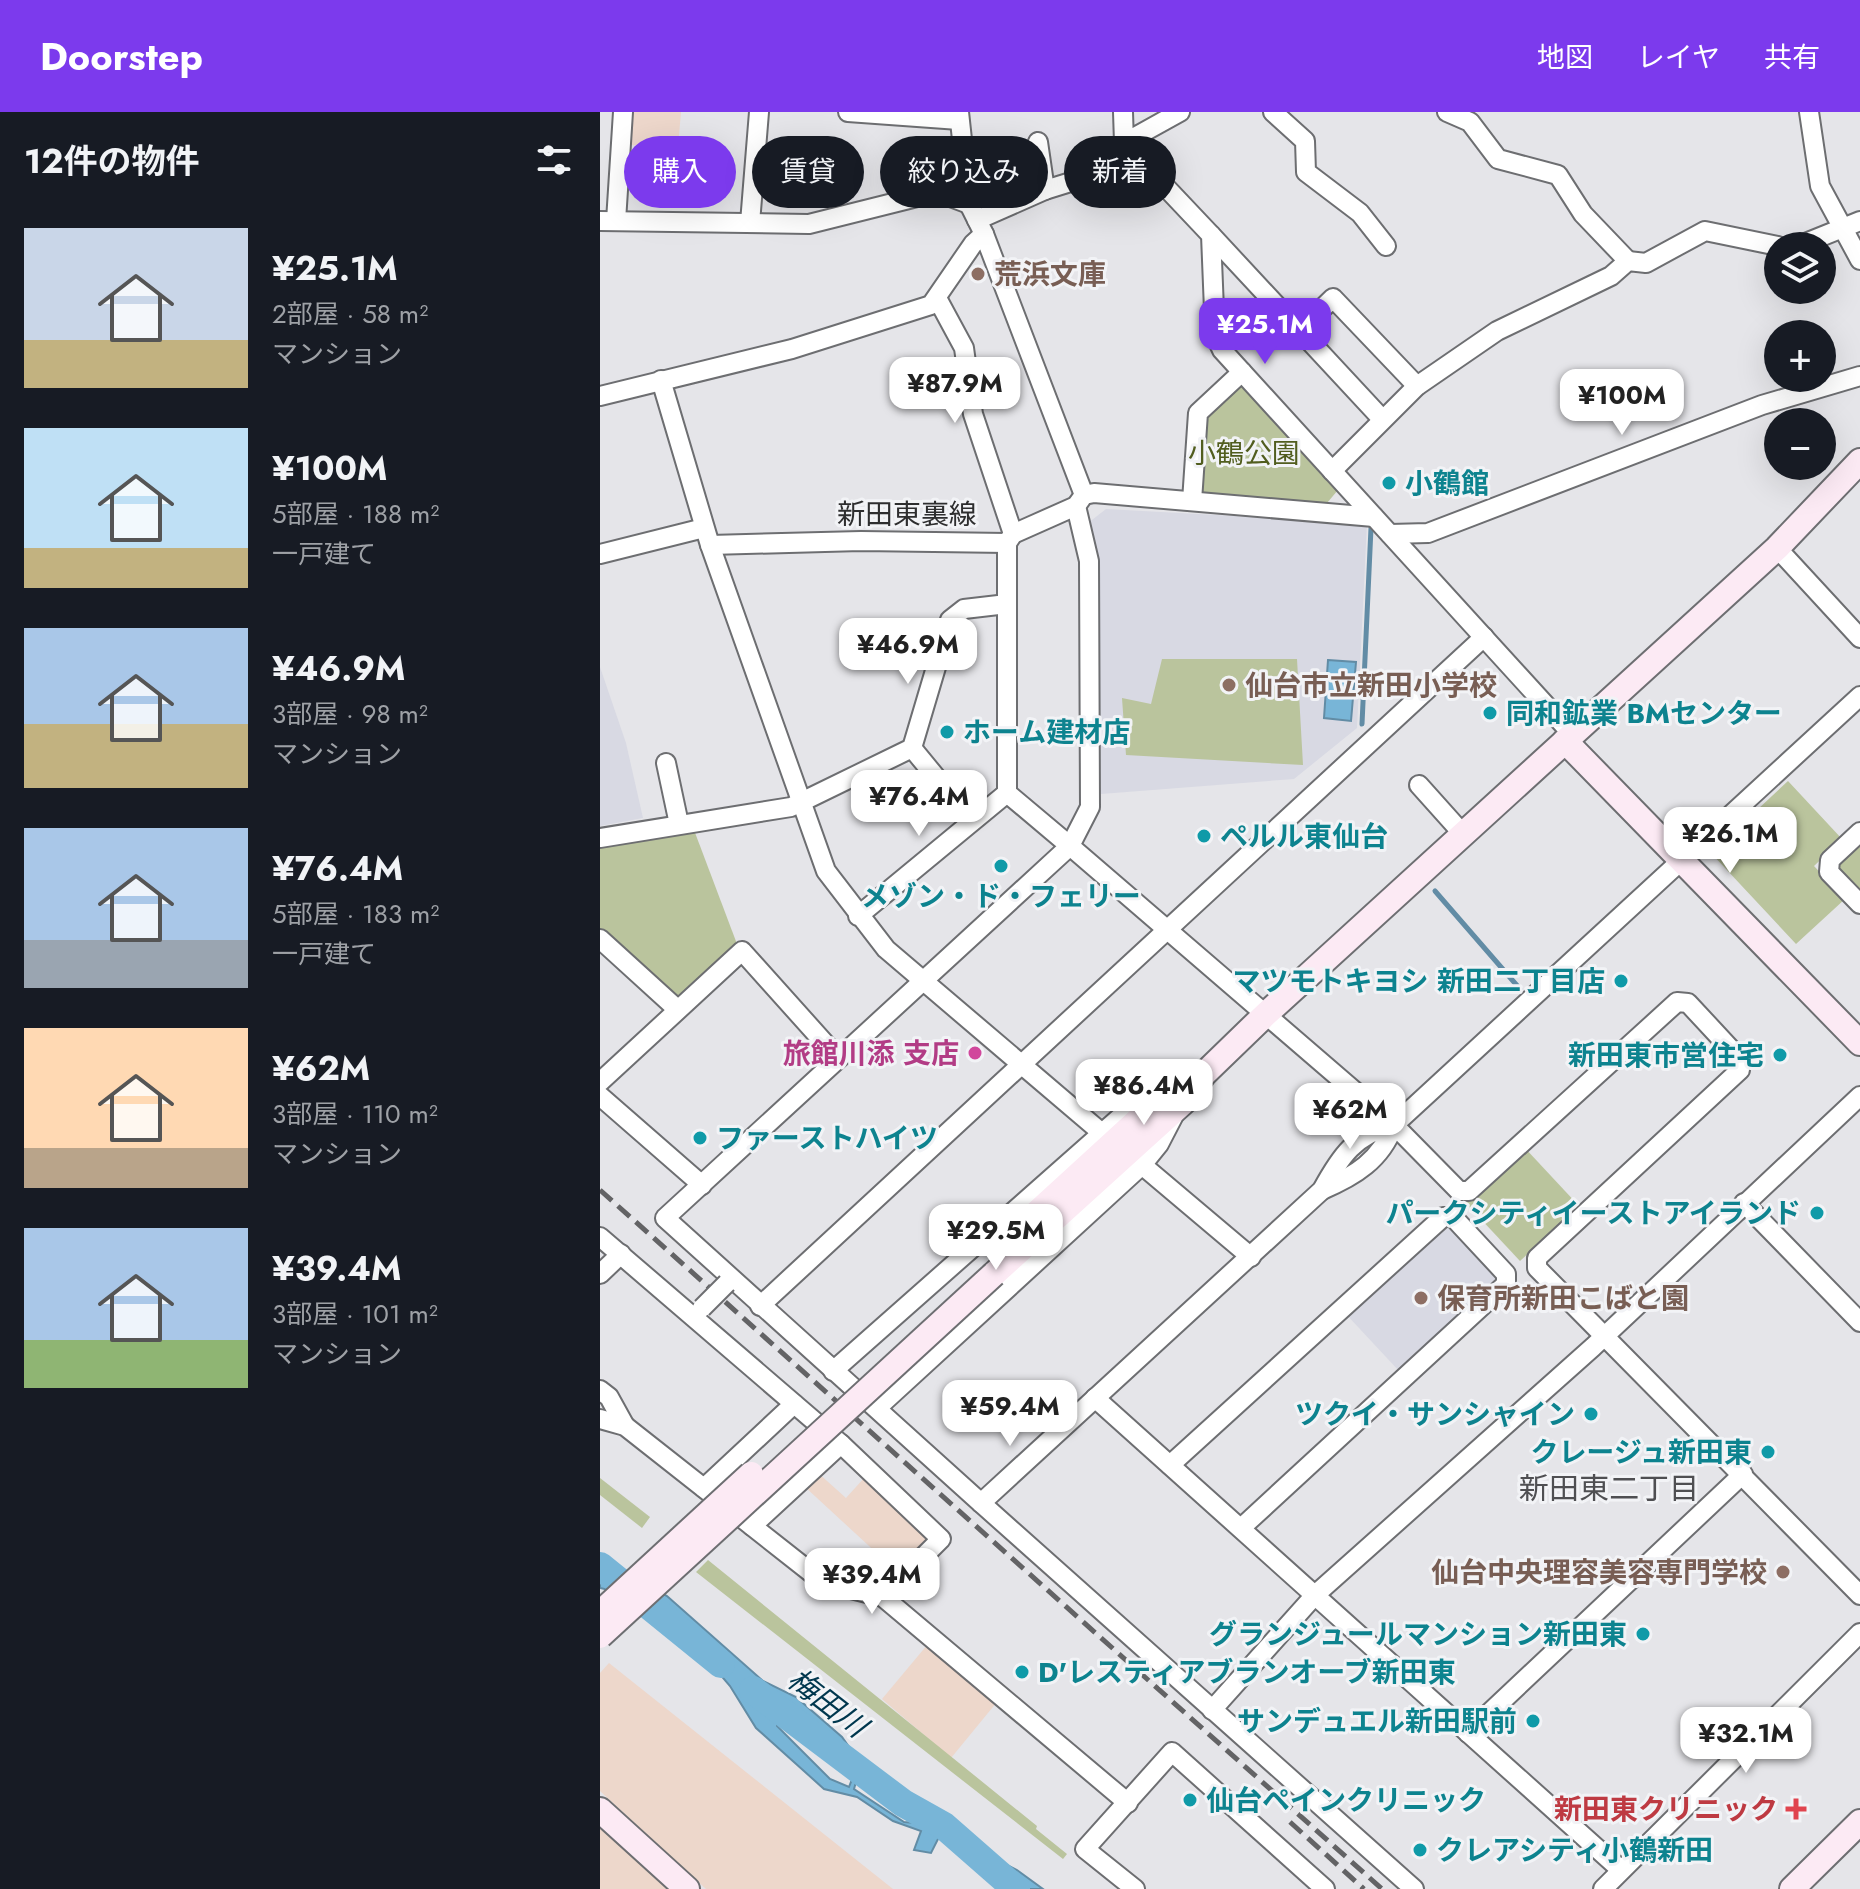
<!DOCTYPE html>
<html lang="ja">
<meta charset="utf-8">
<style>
:root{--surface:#171b24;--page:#242831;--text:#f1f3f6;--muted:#9ea1a6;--accent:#7c3aed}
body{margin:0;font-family:Jost,"Noto Sans JP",sans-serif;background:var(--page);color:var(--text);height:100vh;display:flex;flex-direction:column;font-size:30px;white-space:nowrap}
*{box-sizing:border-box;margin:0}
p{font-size:26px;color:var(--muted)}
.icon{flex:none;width:44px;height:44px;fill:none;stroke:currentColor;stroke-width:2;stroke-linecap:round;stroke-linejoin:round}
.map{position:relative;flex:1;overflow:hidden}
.sheet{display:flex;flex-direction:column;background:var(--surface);width:600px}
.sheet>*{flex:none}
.guide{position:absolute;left:24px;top:24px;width:760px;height:72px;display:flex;gap:16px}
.buttons{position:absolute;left:1164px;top:120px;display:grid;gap:16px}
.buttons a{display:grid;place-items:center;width:72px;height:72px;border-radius:50%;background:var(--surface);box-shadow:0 8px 32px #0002;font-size:40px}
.price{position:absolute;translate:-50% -68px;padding:0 18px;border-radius:16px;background:#fff;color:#222;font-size:26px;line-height:52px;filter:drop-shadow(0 2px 4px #0008)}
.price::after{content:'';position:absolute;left:50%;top:48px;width:24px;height:18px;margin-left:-12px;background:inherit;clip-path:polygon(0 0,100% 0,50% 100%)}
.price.selected{background:var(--accent);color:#fff}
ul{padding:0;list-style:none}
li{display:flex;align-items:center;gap:24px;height:200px;padding:0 24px}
li span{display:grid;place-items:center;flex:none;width:224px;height:160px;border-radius:0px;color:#555}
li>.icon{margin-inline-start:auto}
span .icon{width:96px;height:96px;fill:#fffc;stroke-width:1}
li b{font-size:34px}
h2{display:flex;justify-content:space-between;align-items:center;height:96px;padding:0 24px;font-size:34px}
.chip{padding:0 28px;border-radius:36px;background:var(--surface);box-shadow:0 8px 32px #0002;font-size:28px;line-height:72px}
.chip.selected{background:var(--accent);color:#fff}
header{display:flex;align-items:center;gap:48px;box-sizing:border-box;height:112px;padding:0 40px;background:var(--accent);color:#fff}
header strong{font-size:38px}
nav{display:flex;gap:44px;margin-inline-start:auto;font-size:28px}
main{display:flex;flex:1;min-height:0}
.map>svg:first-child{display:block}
.commercial{fill:#edd7cb}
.built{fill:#d8d9e3}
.green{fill:#bac49d}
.water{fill:#78b5d7;stroke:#628ca5;stroke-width:2;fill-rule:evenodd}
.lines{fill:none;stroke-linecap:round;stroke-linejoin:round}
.stream{stroke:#628ca5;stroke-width:5}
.river{stroke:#78b5d7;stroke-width:28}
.street-casing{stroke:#6d6e71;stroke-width:22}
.secondary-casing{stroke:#6d6e71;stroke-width:28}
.street{stroke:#fff;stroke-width:18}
.secondary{stroke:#fceaf4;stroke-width:24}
.rail{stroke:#636365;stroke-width:5;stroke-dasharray:16 8;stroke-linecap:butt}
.street-bridge-casing{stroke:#6d6e71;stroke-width:22;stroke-linecap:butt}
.secondary-bridge-casing{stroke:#6d6e71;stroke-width:28;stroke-linecap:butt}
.street-bridge{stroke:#fff;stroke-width:18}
.secondary-bridge{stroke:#fceaf4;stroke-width:24}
.education-dot{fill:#8d6e63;stroke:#f2f3f6;stroke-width:3}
.culture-dot{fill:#0f9aa8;stroke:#f2f3f6;stroke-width:3}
.hotel-dot{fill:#d1479c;stroke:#f2f3f6;stroke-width:3}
.health-dot{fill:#e0444e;stroke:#f2f3f6;stroke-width:3}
.labels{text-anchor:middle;stroke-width:6;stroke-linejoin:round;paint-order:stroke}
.education-label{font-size:28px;font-weight:bold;fill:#785e54;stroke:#f2f3f6;text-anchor:start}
.park-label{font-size:28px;fill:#515d1e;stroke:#f2f3f6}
.culture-label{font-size:28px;font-weight:bold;fill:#0d838f;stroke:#f2f3f6;text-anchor:start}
.street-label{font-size:28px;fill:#2e2e2f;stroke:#f2f3f6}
.hotel-label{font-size:28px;font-weight:bold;fill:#b23c85;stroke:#f2f3f6;text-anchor:end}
.health-label{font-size:28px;font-weight:bold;fill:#be3a42;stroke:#f2f3f6;text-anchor:end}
.neighbourhood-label{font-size:30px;fill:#4f4f52;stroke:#f2f3f6}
.water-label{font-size:30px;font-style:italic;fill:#00374e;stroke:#f2f3f6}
</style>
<header>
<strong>Doorstep</strong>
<nav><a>地図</a><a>レイヤ</a><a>共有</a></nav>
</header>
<main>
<section class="sheet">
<h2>12件の物件<svg class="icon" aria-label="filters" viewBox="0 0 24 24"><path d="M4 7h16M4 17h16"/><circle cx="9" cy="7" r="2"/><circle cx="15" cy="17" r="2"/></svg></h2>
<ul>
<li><span style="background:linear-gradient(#c9d6e8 70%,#c2b280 0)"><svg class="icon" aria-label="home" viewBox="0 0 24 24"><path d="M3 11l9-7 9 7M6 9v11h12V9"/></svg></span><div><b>¥25.1M</b><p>2部屋 · 58 m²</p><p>マンション</p></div></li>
<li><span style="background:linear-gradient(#bfe0f5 75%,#c2b280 0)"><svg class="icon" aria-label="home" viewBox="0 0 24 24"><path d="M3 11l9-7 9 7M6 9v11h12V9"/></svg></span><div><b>¥100M</b><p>5部屋 · 188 m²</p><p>一戸建て</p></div></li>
<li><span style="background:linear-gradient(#a9c7e8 60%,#c2b280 0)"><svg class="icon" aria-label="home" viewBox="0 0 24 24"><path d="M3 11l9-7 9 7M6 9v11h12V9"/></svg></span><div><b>¥46.9M</b><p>3部屋 · 98 m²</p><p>マンション</p></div></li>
<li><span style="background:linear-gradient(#a9c7e8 70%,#9aa5b1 0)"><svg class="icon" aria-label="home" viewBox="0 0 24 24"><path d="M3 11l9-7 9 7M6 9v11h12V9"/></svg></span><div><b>¥76.4M</b><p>5部屋 · 183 m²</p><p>一戸建て</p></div></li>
<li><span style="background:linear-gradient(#ffd9b3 75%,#b9a48a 0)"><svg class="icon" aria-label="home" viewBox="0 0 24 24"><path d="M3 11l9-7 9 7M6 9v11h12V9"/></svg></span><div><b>¥62M</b><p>3部屋 · 110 m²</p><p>マンション</p></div></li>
<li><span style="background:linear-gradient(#a9c7e8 70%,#8fb573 0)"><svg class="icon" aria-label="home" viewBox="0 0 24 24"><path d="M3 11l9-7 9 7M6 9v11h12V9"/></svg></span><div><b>¥39.4M</b><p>3部屋 · 101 m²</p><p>マンション</p></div></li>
</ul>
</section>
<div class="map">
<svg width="1260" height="1777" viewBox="0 0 1260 1777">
<rect width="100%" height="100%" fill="#e5e5e9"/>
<g class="commercial">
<polygon points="30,0 81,0 78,35 28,33"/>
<polygon points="217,1360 246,1386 265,1365 321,1416 326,1428 294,1457 204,1374"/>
<polygon points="328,1532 397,1590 351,1646 282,1587"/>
<polygon points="9,1551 293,1777 106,1777 0,1679 0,1561"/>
<polygon points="0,1713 71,1777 0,1777"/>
</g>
<g class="built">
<polygon points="506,397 767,411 757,616 694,667 501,682 498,441 488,411"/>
<polygon points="0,555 26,631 43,706 0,714"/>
<polygon points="840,1114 853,1114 896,1160 896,1172 800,1260 745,1201"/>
</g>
<g class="green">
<polygon points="638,269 738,378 727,391 599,383 601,302"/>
<polygon points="562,547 697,547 703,653 526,643 522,586 551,592"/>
<polygon points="1188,669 1242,727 1214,754 1245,787 1196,832 1111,741"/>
<polygon points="94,718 137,832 77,887 0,817 0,733"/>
<polygon points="1260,726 1260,782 1239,761 1237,748"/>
<polygon points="923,1034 979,1094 920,1149 864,1089"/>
<polygon points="0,1366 50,1405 42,1416 0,1383"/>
<polygon points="108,1448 437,1714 436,1717 467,1742 463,1747 96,1460"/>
</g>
<g class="water">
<polygon points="728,548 756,550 751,609 724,606"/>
<path d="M0 1447 67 1484 163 1569 196 1585 242 1625 261 1652 254 1677 304 1710 328 1712 417 1758 443 1777H423L392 1756 370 1751 339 1725 331 1741 314 1738 321 1719 293 1709 257 1685 224 1677 156 1616 130 1574 58 1489 0 1476ZM179 1600 224 1618 257 1654 249 1675 230 1667 177 1614Z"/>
</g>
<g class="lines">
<g class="stream">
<polyline points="762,612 771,416"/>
<polyline points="835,779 920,877"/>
</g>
<g class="river">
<polyline points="0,1454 121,1552"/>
<polyline points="153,1578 303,1691 344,1714 416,1777"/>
</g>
<g class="street-casing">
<g id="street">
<polyline points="248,0 359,8"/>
<polyline points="359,0 369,92 384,122 484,383"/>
<polyline points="523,0 524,31 580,0"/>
<polyline points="673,0 705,29 706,60 760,101 786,134"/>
<polyline points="847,0 870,10 898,47 958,63 983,102 1028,149"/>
<polyline points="1209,0 1220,74 1260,148"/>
<polyline points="438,30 445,78"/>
<polyline points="377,108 445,78 490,64 524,31 611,123 615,223 622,238 972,622"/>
<polyline points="0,109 209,112 337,80 369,92"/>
<polyline points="16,109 23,0"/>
<polyline points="150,111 159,0"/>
<polyline points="611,123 782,307"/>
<polyline points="1198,134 1260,109"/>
<polyline points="337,186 364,236 373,302 413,422"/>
<polyline points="700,218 733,186 817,274"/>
<polyline points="61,268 110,433 226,759 286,837 502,1021"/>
<polyline points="0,284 192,237 331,193 373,132 384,122"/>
<polyline points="732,359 817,274 897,219 1011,164 1028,149 1046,151 1105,119 1178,134"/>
<polyline points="592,389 598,301 642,260"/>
<polyline points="476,394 489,449 490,695 470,734 794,1013 859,1079 869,1079 1077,890 1088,891 1140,947 1140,958 937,1146 937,1156 1260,1483"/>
<polyline points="790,422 828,421 1162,293 1260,264"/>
<polyline points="110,433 261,429 407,431 413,422 476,394 484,383 494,381 774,405"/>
<polyline points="1177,436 1260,526"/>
<polyline points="0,442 104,416"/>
<polyline points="312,636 372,709"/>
<polyline points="66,651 79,712"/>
<polyline points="819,673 862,721"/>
<polyline points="1260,720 1230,748 1229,760 1260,792"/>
<polyline points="0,726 191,695 312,636 350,508 364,497 407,492"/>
<polyline points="258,804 407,681"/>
<polyline points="0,827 77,897"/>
<polyline points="0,970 142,839 238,946"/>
<polyline points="0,984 102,1073"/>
<path d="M794 1013C755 1022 740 1045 722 1078L381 1391 814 1777"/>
<polyline points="542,1053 651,1145"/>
<path d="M722 1078C755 1064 781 1048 794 1013L1260 584"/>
<polyline points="1144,1091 1260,1210"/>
<polyline points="0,1125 241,1332 341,1427 283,1485"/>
<polyline points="0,1162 21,1142"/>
<polyline points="160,1194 884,525"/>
<polyline points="233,1259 526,1000 550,989"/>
<polyline points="0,1278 9,1285 25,1314"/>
<polyline points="495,1286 1021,1758"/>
<polyline points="277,1296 542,1053 559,1032 573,1005"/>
<polyline points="0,1307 25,1314 223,1470 283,1485 528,1691"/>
<polyline points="570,1353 843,1105 853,1105 906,1162 906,1172 641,1416"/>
<polyline points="104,1376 194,1292"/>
<polyline points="381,1391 65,1106 470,734 407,681 407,431"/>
<polyline points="152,1414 241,1332"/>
<polyline points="612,1598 715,1483 993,1235 1260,984"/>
<polyline points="868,1621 1143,1362"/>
<polyline points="535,1777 485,1737 572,1640 725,1777"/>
<polyline points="1003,1777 1260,1521"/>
</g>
</g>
<g class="secondary-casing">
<g id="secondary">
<polyline points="965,629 1260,931"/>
<polyline points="399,1135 576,973 603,963"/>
<polyline points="394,1162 588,986 603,963 666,902 1177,436 1260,349"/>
<polyline points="0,1698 87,1777"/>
<polyline points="1192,1777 1260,1710"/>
</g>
</g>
<use href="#street" class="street"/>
<use href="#secondary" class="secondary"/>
<g class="rail">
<polyline points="0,1078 782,1777"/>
<polyline points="690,1710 764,1777"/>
</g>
<g class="street-bridge-casing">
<polyline id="street-bridge" points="102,1196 127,1171"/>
</g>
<g class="secondary-bridge-casing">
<g id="secondary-bridge">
<polyline points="0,1501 151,1362"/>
<polyline points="0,1524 394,1162"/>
</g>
</g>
<use href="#street-bridge" class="street-bridge"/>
<use href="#secondary-bridge" class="secondary-bridge"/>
</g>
<g class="education-dot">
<circle cx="378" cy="162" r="8"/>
<circle cx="629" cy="573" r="8"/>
<circle cx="821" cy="1186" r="8"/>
<circle cx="1183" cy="1460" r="8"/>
</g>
<g class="culture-dot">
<circle cx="789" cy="371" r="8"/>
<circle cx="890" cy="601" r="8"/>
<circle cx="347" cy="620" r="8"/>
<circle cx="604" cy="724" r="8"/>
<circle cx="401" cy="754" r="8"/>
<circle cx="1021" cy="869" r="8"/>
<circle cx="1180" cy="943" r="8"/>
<circle cx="100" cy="1026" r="8"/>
<circle cx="1217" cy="1101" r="8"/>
<circle cx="991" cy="1302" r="8"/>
<circle cx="1168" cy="1340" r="8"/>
<circle cx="1043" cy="1522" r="8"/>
<circle cx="422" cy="1560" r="8"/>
<circle cx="933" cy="1609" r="8"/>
<circle cx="590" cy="1688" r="8"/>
<circle cx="820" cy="1738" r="8"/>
</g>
<circle class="hotel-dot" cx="375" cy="941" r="8"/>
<path class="health-dot" d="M1192 1685h8v8h8v8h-8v8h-8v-8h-8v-8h8z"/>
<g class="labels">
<g class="education-label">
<text x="394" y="172">荒浜文庫</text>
<text x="645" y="583">仙台市立新田小学校</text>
<text x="837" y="1196">保育所新田こばと園</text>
<text x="1167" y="1470" text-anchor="end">仙台中央理容美容専門学校</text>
</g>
<g class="park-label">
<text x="644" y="351">小鶴公園</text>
</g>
<g class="culture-label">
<text x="805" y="381">小鶴館</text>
<text x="906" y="611">同和鉱業 BMセンター</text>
<text x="363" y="630">ホーム建材店</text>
<text x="620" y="734">ペルル東仙台</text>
<text x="401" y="794" text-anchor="middle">メゾン・ド・フェリー</text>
<text x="1005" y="879" text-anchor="end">マツモトキヨシ 新田二丁目店</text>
<text x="1164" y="953" text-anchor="end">新田東市営住宅</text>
<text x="116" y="1036">ファーストハイツ</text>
<text x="1201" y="1111" text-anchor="end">パークシティイーストアイランド</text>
<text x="975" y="1312" text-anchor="end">ツクイ・サンシャイン</text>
<text x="1152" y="1350" text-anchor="end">クレージュ新田東</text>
<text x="1027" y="1532" text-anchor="end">グランジュールマンション新田東</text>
<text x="438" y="1570">D'レスティアブランオーブ新田東</text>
<text x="917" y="1619" text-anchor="end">サンデュエル新田駅前</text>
<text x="606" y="1698">仙台ペインクリニック</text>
<text x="836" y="1748">クレアシティ小鶴新田</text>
</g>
<g class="street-label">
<text x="307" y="412">新田東裏線</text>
</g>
<g class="hotel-label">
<text x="359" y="951">旅館川添 支店</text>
</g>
<g class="health-label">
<text x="1178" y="1707">新田東クリニック</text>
</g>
<g class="neighbourhood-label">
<text x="1009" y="1387">新田東二丁目</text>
</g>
<g class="water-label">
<text transform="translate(227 1591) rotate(38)" y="10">梅田川</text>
</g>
</g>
</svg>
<div class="buttons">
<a><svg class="icon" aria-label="layers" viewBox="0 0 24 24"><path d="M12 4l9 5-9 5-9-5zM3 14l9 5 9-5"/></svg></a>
<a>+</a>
<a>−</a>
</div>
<b class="price selected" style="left:665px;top:254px">¥25.1M</b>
<b class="price" style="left:355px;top:313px">¥87.9M</b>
<b class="price" style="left:1022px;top:325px">¥100M</b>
<b class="price" style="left:308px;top:574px">¥46.9M</b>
<b class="price" style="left:319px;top:726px">¥76.4M</b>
<b class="price" style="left:1130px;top:763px">¥26.1M</b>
<b class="price" style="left:544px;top:1015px">¥86.4M</b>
<b class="price" style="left:750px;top:1039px">¥62M</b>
<b class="price" style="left:396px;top:1160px">¥29.5M</b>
<b class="price" style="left:410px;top:1336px">¥59.4M</b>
<b class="price" style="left:272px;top:1504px">¥39.4M</b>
<b class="price" style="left:1146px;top:1663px">¥32.1M</b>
<div class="guide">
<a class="chip selected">購入</a>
<a class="chip">賃貸</a>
<a class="chip">絞り込み</a>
<a class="chip">新着</a>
</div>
</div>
</main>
